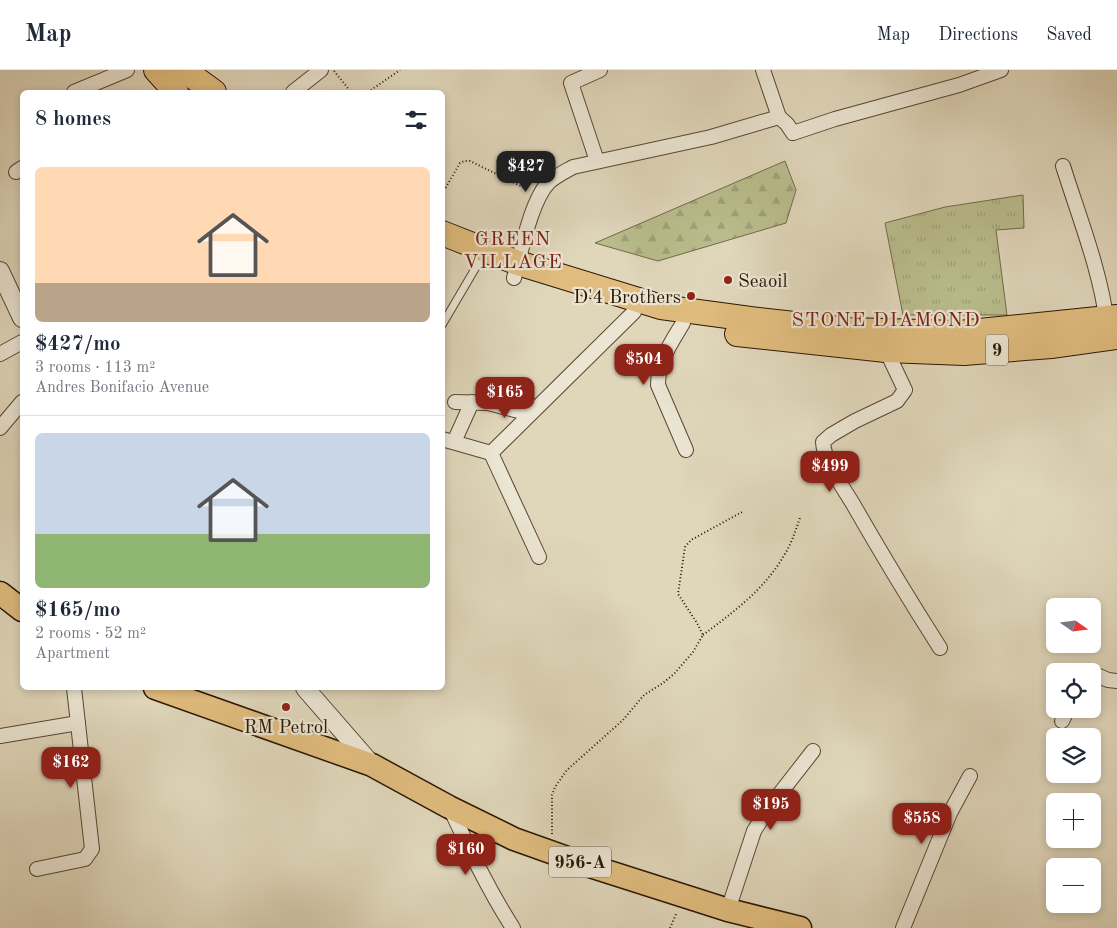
<!DOCTYPE html>
<meta charset="utf-8">
<style>
:root{--surface:#fff;--page:#f6f6f7;--text:#1f2937;--muted:#747a83;--line:#e0e1e3;--accent:#8f2418}
body{margin:0;font-family:"Old Standard TT",serif;background:var(--page);color:var(--text);height:100vh;display:flex;flex-direction:column;font-size:19px;white-space:nowrap}
*{box-sizing:border-box;margin:0}
p{font-size:16px;color:var(--muted)}
.icon{flex:none;width:28px;height:28px;fill:none;stroke:currentColor;stroke-width:2;stroke-linecap:round;stroke-linejoin:round}
.map{position:relative;flex:1;overflow:hidden}
.panel{position:absolute;left:20px;top:20px;width:425px;height:600px;display:flex;flex-direction:column;background:var(--surface);border-radius:8px;box-shadow:0 2px 8px #0003}
.panel>*{flex:none}
.needle{width:32px;rotate:104deg}
.tools{position:absolute;left:1046px;top:528px;display:grid;gap:10px}
.tools a{display:grid;place-items:center;width:55px;height:55px;border-radius:8px;background:var(--surface);box-shadow:0 2px 8px #0003;font-size:25px}
.price{position:absolute;translate:-50% -42px;padding:0 11px;border-radius:10px;background:var(--accent);color:#fff;font-size:16px;line-height:32px;filter:drop-shadow(0 1px 2px #0008)}
.price::after{content:'';position:absolute;left:50%;top:30px;width:15px;height:11px;margin-left:-8px;background:inherit;clip-path:polygon(0 0,100% 0,50% 100%)}
.price.on{background:#222;color:#fff}
ul{padding:0;list-style:none}
li{display:grid;align-content:center;gap:10px;height:265px;padding:0 15px}
li+li{border-top:1px solid var(--line)}
li span{display:grid;place-items:center;height:155px;border-radius:8px;color:#555}
li>.icon{margin-inline-start:auto}
span .icon{width:90px;height:90px;fill:#fffc;stroke-width:1}
li b{font-size:21px}
h2{display:flex;justify-content:space-between;align-items:center;height:60px;padding:0 15px;font-size:21px}
header{display:flex;align-items:center;gap:30px;box-sizing:border-box;height:70px;padding:0 25px;background:var(--surface);border-bottom:1px solid var(--line)}
header strong{font-size:24px}
nav{display:flex;gap:28px;margin-inline-start:auto;font-size:18px}
.map>svg:first-child{display:block}
.grass{fill:url(#grass-tufts);stroke:#726a48}
.forest{fill:url(#forest-firs);stroke:#726a48}
.lines{fill:none;stroke-linecap:round;stroke-linejoin:round}
.service-casing{stroke:#584732;stroke-width:9}
.minor-casing{stroke:#584732;stroke-width:16}
.tertiary-casing{stroke:#584732;stroke-width:20}
.primary-casing{stroke:#2b1704;stroke-width:25}
.trunk-casing{stroke:#2b1704;stroke-width:26}
.path{stroke:#2b1704;stroke-width:2;stroke-dasharray:1 2.5;stroke-linecap:butt}
.service{stroke:#ebe5d3;stroke-width:7}
.minor{stroke:#ebe5d3;stroke-width:14}
.tertiary{stroke:#ebe5d3;stroke-width:18}
.primary{stroke:#e0bc7e;stroke-width:22}
.trunk{stroke:#e0bc7e;stroke-width:24}
.poi-dot{fill:#8f2418;stroke:#ebe5d3;stroke-width:2}
.labels{text-anchor:middle;stroke-width:4.5;stroke-linejoin:round;paint-order:stroke}
.shield{fill:#ebe5d3;stroke:#655542;stroke-width:1}
.shield-label{font-size:18px;font-weight:bold;fill:#2b1704}
.poi-label{font-size:19px;fill:#2b1704;stroke:#ebe5d3;text-anchor:start}
.neighbourhood-label{font-size:20px;letter-spacing:1px;fill:#7a1f14;stroke:#ebe5d3}
</style>
<header>
<strong>Map</strong>
<nav><a>Map</a><a>Directions</a><a>Saved</a></nav>
</header>
<div class="map">
<svg width="1117" height="858" viewBox="0 0 1117 858">
<defs>
<pattern id="grass-tufts" width="24" height="20" patternUnits="userSpaceOnUse" patternTransform="scale(1.25)"><rect width="24" height="20" fill="#b9bc8c"/><path d="M3 7l-1-3M5 7V3M7 7l1-3M15 17l-1-3M17 17v-4M19 17l1-3" fill="none" stroke="#9fa177"/></pattern>
<pattern id="forest-firs" width="22" height="20" patternUnits="userSpaceOnUse" patternTransform="scale(1.25)"><rect width="22" height="20" fill="#b9bc8c"/><path d="M5 1l3.5 6h-7zM16 11l3.5 6h-7z" fill="#9fa177"/></pattern>
</defs>
<rect width="100%" height="100%" fill="#e0d7bb"/>
<filter id="stains"><feTurbulence type="fractalNoise" baseFrequency=".004" numOctaves="4"/><feColorMatrix values="0 0 0 0 .2 0 0 0 0 .09 0 0 0 0 .02 0 0 0 .5 -.17"/></filter>
<radialGradient id="worn" r=".72"><stop offset=".6" stop-color="#630" stop-opacity="0"/><stop offset="1" stop-color="#630" stop-opacity=".3"/></radialGradient>
<polygon class="grass" points="1023,125 1024,158 996,160 1007,245 903,245 885,153 945,137"/>
<polygon class="forest" points="785,91 796,120 786,153 658,191 595,173"/>
<g class="lines">
<g class="service-casing">
<polyline id="service" points="442,255 479,192"/>
</g>
<g class="minor-casing">
<g id="minor">
<polyline points="763,0 779,47 787,54 793,63 835,49 959,15 1001,0"/>
<polyline points="74,22 127,0"/>
<polyline points="293,22 321,0"/>
<polyline points="597,91 571,13 600,0"/>
<path d="M1063 96C1079 147 1101 202 1107 254"/>
<polyline points="16,102 22,98"/>
<path d="M514 208C521 183 531 130 549 112 556 106 564 102 573 97L711 67 779 47"/>
<path d="M683 253C671 273 658 291 658 315L686 380"/>
<path d="M886 280 905 320 897 331 855 351 831 365 823 372C824 392 843 417 853 434 881 483 910 531 940 578"/>
<polyline points="0,284 22,272"/>
<polyline points="455,332 488,333 530,344"/>
<polyline points="0,358 22,332"/>
<polyline points="442,369 491,383"/>
<polyline points="454,372 472,332"/>
<polyline points="539,487 491,383 634,242"/>
<polyline points="1092,603 1108,610 1117,611"/>
<polyline points="1062,651 1068,639"/>
<polyline points="0,666 78,653"/>
<path d="M450 738C469 779 488 819 513 858"/>
<polyline points="37,799 85,789 92,779 74,618"/>
<polyline points="728,840 754,761 767,740 813,681"/>
<polyline points="903,858 950,743 970,706"/>
</g>
</g>
<g class="tertiary-casing">
<g id="tertiary">
<polyline points="0,201 22,248"/>
<polyline points="305,618 372,695"/>
</g>
</g>
<g class="primary-casing">
<g id="primary">
<polyline points="0,523 22,540"/>
<polyline points="155,618 372,695 449,737 514,769 590,796 728,840 800,858"/>
</g>
</g>
<g class="trunk-casing">
<g id="trunk">
<polyline points="156,0 176,22"/>
<polyline points="184,0 214,22"/>
<polyline points="442,163 518,193 661,237 750,249 848,260 959,263 1117,247"/>
<polyline points="737,264 886,280 964,283 1051,276 1117,267"/>
</g>
</g>
<g class="path">
<polyline points="334,1 351,22"/>
<polyline points="368,22 400,0"/>
<polyline points="442,124 460,93 464,91 470,91 529,120"/>
<path d="M703 565C732 543 764 520 783 487 791 475 795 462 800 448"/>
<polyline points="552,764 552,725 555,717 567,700 623,650 644,625 663,613 674,604 693,582 703,565 697,553 678,524 685,477 691,470 742,442"/>
<polyline points="670,858 677,842"/>
</g>
<use href="#service" class="service"/>
<use href="#minor" class="minor"/>
<use href="#tertiary" class="tertiary"/>
<use href="#primary" class="primary"/>
<use href="#trunk" class="trunk"/>
</g>
<g class="poi-dot">
<circle cx="728" cy="210" r="5"/>
<circle cx="691" cy="226" r="5"/>
<circle cx="286" cy="637" r="5"/>
</g>
<g class="labels">
<g class="shield">
<rect x="986" y="264.5" width="22" height="31" rx="4"/>
<rect x="549" y="776.5" width="62" height="31" rx="4"/>
</g>
<g class="shield-label">
<text x="997" y="286">9</text>
<text x="580" y="798">956-A</text>
</g>
<g class="poi-label">
<text x="738" y="217">Seaoil</text>
<text x="681" y="233" text-anchor="end">D'4 Brothers</text>
<text x="286" y="663" text-anchor="middle">RM Petrol</text>
</g>
<g class="neighbourhood-label">
<text x="513" y="175">GREEN<tspan x="513" dy="23">VILLAGE</tspan></text>
<text x="886" y="256">STONE DIAMOND</text>
</g>
</g>
<rect width="100%" height="100%" filter="url(#stains)"/>
<rect width="100%" height="100%" fill="url(#worn)"/>
</svg>
<div class="tools">
<a><svg class="needle" viewBox="-14 -14 28 28"><path d="M0-13l5 13h-10z" fill="#e53935"/><path d="M0 13l5-13h-10z" fill="#747a83"/></svg></a>
<a><svg class="icon" aria-label="locate" viewBox="0 0 24 24"><circle cx="12" cy="12" r="6"/><path d="M12 2v4M12 18v4M2 12h4M18 12h4"/></svg></a>
<a><svg class="icon" aria-label="layers" viewBox="0 0 24 24"><path d="M12 4l9 5-9 5-9-5zM3 14l9 5 9-5"/></svg></a>
<a>+</a>
<a>−</a>
</div>
<b class="price on" style="left:526px;top:123px">$427</b>
<b class="price" style="left:644px;top:316px">$504</b>
<b class="price" style="left:505px;top:349px">$165</b>
<b class="price" style="left:830px;top:423px">$499</b>
<b class="price" style="left:71px;top:719px">$162</b>
<b class="price" style="left:771px;top:761px">$195</b>
<b class="price" style="left:922px;top:775px">$558</b>
<b class="price" style="left:466px;top:806px">$160</b>
<section class="panel">
<h2>8 homes<svg class="icon" aria-label="filters" viewBox="0 0 24 24"><path d="M4 7h16M4 17h16"/><circle cx="9" cy="7" r="2"/><circle cx="15" cy="17" r="2"/></svg></h2>
<ul>
<li><span style="background:linear-gradient(#ffd9b3 75%,#b9a48a 0)"><svg class="icon" aria-label="home" viewBox="0 0 24 24"><path d="M3 11l9-7 9 7M6 9v11h12V9"/></svg></span><div><b>$427/mo</b><p>3 rooms · 113 m²</p><p>Andres Bonifacio Avenue</p></div></li>
<li><span style="background:linear-gradient(#c9d6e8 65%,#8fb573 0)"><svg class="icon" aria-label="home" viewBox="0 0 24 24"><path d="M3 11l9-7 9 7M6 9v11h12V9"/></svg></span><div><b>$165/mo</b><p>2 rooms · 52 m²</p><p>Apartment</p></div></li>
</ul>
</section>
</div>
